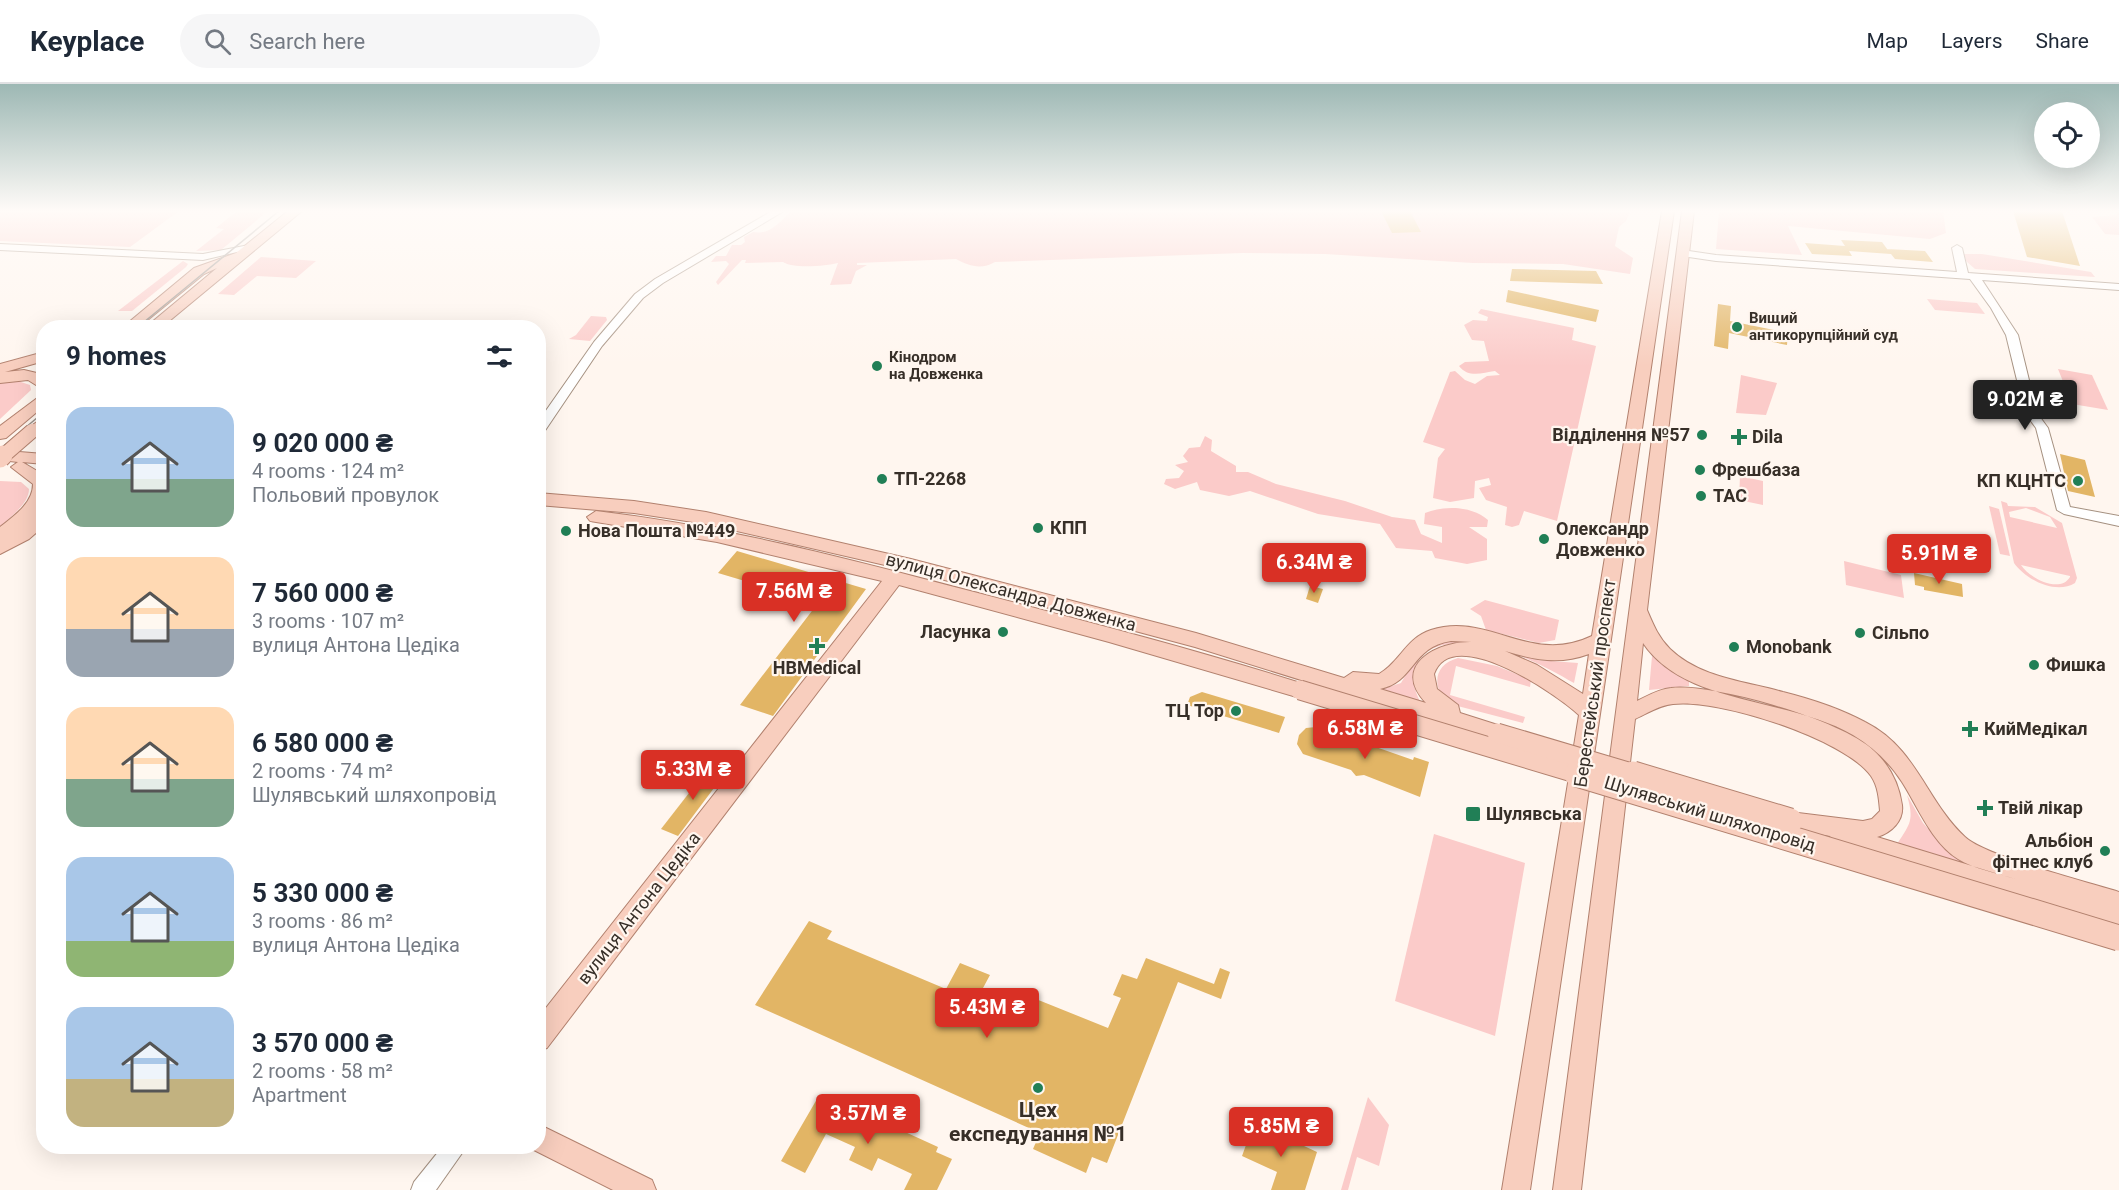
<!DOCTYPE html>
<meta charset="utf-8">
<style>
:root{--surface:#fff;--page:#f6f6f7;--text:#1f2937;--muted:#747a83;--line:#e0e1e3;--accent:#d93025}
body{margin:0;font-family:Roboto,sans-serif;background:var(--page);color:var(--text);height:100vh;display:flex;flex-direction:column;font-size:22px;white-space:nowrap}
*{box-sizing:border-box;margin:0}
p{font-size:20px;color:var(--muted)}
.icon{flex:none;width:33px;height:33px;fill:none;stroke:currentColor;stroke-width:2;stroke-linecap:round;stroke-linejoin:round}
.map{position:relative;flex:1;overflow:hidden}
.sheet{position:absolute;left:36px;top:236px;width:510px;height:834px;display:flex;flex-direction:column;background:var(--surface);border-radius:24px;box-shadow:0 6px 24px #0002}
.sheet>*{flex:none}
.buttons{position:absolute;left:2034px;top:18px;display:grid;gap:12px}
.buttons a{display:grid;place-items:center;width:66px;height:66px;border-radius:50%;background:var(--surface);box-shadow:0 6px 24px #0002;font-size:30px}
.price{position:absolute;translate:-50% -51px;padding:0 14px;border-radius:6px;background:var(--accent);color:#fff;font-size:20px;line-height:39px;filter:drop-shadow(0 2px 3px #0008)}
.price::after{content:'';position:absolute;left:50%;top:36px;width:18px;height:14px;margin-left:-9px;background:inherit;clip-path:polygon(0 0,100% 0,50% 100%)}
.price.active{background:#222;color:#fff}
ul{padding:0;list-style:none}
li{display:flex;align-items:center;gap:18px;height:150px;padding:0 30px}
li span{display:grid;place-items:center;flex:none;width:168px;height:120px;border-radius:18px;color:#555}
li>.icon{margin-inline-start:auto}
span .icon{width:72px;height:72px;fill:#fffc;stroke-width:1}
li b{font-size:26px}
h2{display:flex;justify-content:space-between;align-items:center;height:72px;padding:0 30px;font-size:26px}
header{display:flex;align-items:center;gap:36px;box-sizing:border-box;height:84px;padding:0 30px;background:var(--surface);border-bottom:2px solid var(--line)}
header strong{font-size:28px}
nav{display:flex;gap:33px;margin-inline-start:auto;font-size:21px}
.search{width:420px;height:54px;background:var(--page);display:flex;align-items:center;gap:15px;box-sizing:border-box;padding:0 21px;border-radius:33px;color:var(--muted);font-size:22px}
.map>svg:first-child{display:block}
.green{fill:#fbcbc9;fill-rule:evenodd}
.building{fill:#e2b565}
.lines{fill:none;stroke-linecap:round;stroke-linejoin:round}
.minor-casing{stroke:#a59181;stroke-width:2}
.major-casing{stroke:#b2816e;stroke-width:2}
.minor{fill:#fff;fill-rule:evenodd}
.major{fill:#f8cebe;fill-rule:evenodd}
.tram{stroke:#9b928b;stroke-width:1.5}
.major-bridge-far2-casing{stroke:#b2816e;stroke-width:16;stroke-linecap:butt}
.major-bridge-far1-casing{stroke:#b2816e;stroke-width:21;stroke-linecap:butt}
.major-bridge-casing{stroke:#b2816e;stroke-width:27;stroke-linecap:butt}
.major-bridge-far2{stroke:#f8cebe;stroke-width:14}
.major-bridge-far1{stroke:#f8cebe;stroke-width:19}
.major-bridge{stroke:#f8cebe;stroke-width:25}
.poi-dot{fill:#217f56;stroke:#fff6ef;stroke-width:2}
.labels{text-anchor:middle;stroke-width:4.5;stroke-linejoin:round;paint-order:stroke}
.far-poi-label{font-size:15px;font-weight:bold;fill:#372f28;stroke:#fff6ef;text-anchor:start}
.poi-label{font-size:18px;font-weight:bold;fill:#372f28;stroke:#fff6ef;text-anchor:start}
.street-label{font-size:18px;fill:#372f28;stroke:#fff6ef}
.near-poi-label{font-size:21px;font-weight:bold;fill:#372f28;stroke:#fff6ef}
</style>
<header>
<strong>Keyplace</strong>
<div class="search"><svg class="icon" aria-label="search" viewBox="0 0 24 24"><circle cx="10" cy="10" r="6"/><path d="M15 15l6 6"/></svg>Search here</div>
<nav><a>Map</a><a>Layers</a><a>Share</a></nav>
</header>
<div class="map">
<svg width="2119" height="1106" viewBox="0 0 2119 1106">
<rect width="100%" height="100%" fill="#fff6ef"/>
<g class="green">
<polygon points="0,127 179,127 130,163 0,157"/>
<polygon points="237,127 268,127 221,166 196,167 224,145 216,144"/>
<path d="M791 127H1622L1630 128 1626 137 1619 143 1615 162 1633 174 1630 190 1563 180 1473 179 1325 170 1242 169 995 178C981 186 969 182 956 175L857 179V181H867L856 187 851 200 830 201 838 179C826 182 793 185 783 178L745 179 746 176H742L718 201 716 198 729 180 726 177 711 178 716 172H726L732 161H741L745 158 744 153 753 148C770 151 779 139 791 127Z"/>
<polygon points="1719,127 1943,127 1946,149 1930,155 1788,142 1802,171 1716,165"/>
<polygon points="2116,127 2119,127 2119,151 2105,150 2092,133 2117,131"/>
<polygon points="1964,170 1982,170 2091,188 2095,193 1975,185 1966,177"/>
<polygon points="261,173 316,177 296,194 257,192 234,211 218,210"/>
<polygon points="183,177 188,180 186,183 132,227 118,227"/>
<polygon points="1927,215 1977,219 1985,230 1935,226"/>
<path d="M1481 225 1574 244 1572 256 1596 262 1557 437 1524 427 1519 441 1512 443 1505 441 1507 423 1486 416 1479 404 1491 401 1489 394 1475 397 1474 414 1450 418 1433 414 1438 374 1445 365 1423 358 1450 288 1455 287 1465 296 1475 300 1487 292 1500 291 1495 287C1482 289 1468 294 1459 282L1465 278 1489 277 1484 257 1472 256 1464 241 1473 236 1487 237 1488 233 1478 229Z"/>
<polygon points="591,232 606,233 607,236 590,257 569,255 576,251"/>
<polygon points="2058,285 2092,291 2108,326 2072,320"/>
<polygon points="1741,291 1777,299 1766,331 1736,329"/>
<polygon points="18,297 30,301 31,306 0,335 0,299"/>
<path d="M1205 352 1212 356 1211 367 1236 382V388H1248L1276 400 1345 417 1392 433 1415 436 1421 450 1442 459V443L1424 440 1425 429C1445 421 1472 422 1488 436L1487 443H1469L1487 455V476L1467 480 1435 474 1432 467 1396 464 1380 440 1318 430 1250 407 1229 412 1200 406 1197 398 1175 405 1164 400 1166 395 1179 394 1184 387 1175 381 1188 378 1183 372 1189 364 1200 363Z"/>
<polygon points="1740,392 1763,397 1763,421 1739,416"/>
<path d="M0 397 21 398 29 405C29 420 10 433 0 443Z"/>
<path d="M2001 417 2007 419 2008 422 2035 423 2062 439 2077 494 2075 499C2056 511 2026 496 2014 479ZM2026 424 2050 433 2057 444 2010 433 2009 428ZM2021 481 2070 492V493C2060 510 2029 494 2021 481Z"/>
<polygon points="1989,422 1999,425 2010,472 2000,470"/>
<polygon points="1844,477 1901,491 1904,514 1846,501"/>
<polygon points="1485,516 1559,536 1555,556 1539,559 1486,546 1481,532 1470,525"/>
<path d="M1452 556 1481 559 1538 576 1578 579 1574 599C1532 575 1468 541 1422 570 1411 588 1411 600 1421 619L1373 608 1401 599 1418 570 1439 558Z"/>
<polygon points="1652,572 1689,596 1689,602 1649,606"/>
<path d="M1458 574 1497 582 1531 596 1530 603 1456 582 1450 611 1525 633 1523 639 1446 619C1432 600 1434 581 1458 574Z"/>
<path d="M1907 711 1923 739 1948 767 1985 783 1987 788 1897 760C1911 739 1914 736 1907 711Z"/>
<polygon points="1434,750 1525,779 1495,952 1395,917"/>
<polygon points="1368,1013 1389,1041 1379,1082 1357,1073 1348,1106 1341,1106"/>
</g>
<g class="building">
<polygon points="1381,127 1410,127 1421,148 1392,149"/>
<polygon points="2013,127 2062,127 2080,182 2027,173"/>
<polygon points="1841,156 1882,158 1890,169 1887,165 1925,167 1933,178 1895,175 1891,170 1849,167 1852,172 1812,170 1805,159 1845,162"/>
<polygon points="1512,185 1596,187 1603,200 1510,197"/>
<polygon points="1508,206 1599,226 1596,238 1506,218"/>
<polygon points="1718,220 1731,222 1730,237 1788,249 1787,261 1729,249 1728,265 1714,262"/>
<polygon points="2060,370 2085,376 2095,413 2068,407"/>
<polygon points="737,467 866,505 773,632 740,621 818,519 718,489"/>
<polygon points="1914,489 1962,500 1963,513 1924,506 1924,503 1915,501"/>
<polygon points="1310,502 1323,505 1318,519 1306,515"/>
<polygon points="1202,608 1285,633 1279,649 1187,621 1190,613"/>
<polygon points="1316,643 1331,651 1338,650 1342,655 1350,654 1413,676 1414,673 1429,678 1420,713 1364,691 1356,692 1351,686 1303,670 1297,660 1299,651 1306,644"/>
<polygon points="710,682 726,688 678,752 661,745"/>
<polygon points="809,837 832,847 827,855 946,905 960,879 990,891 976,917 1000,928 1011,905 1108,944 1121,914 1113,911 1122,890 1137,895 1146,874 1214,900 1220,884 1230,888 1221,915 1178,898 1107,1079 1092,1073 1086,1089 1033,1065 1040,1049 755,921"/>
<polygon points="817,1015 832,1022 835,1016 938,1063 936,1068 952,1075 937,1106 904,1106 912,1090 878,1074 872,1087 849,1076 855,1063 826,1050 805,1089 781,1077"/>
<polygon points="1254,1039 1317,1068 1305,1106 1271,1106 1277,1088 1242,1072"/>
</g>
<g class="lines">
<g class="minor-casing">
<g id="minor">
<polygon points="772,127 784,127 663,199 643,214 602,262 542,351 538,352 538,338 594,258 635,210 655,195"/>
<polygon points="0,160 203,170 249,161 254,164 203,176 0,166"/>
<polygon points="1957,161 1962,164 1968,189 2119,200 2119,206 1982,196 2018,251 2037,329 2048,344 2070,423 2119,432 2119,442 2064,430 2057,426 2036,344 2025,329 2006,251 1991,224 1970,195 1716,177 1682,172 1677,169 1682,166 1716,171 1957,188 1952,164"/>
<polygon points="443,1062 467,1062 436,1106 411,1106 414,1098"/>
</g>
</g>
<g class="major-casing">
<g id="major">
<polygon points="288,127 302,127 162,243 146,243 217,184 204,190 139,243 123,243 194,184 236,169"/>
<path d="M1662 127H1674L1530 1106H1502L1579 631C1558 611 1452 538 1434 590L1437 605 1458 621 1460 629 1504 643 1508 649 1504 655 1497 657 1195 563 911 487 706 440 634 429 538 421V409L634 417 706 428 911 475 1196 549 1344 594 1353 588 1379 590C1400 578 1406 554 1431 546 1488 527 1530 582 1592 552ZM1451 557 1472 558C1438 557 1390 581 1426 619L1380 605C1415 598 1411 563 1451 557ZM1505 567C1534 576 1560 581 1589 570L1583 610 1537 581Z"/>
<path d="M1682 127H1694L1647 526C1653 540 1658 553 1670 565 1700 594 1744 597 1783 608 1811 615 1839 624 1865 638 1917 664 1926 717 1965 753 1985 772 2087 798 2119 808V848L1841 762 1833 759 1830 752 1782 744 1779 737 1782 730 1790 728 1863 737 1872 735 1880 727C1879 715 1878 702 1871 692 1845 655 1717 614 1673 620 1660 621 1646 630 1635 635L1581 1106H1553ZM1643 559C1685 622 1789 613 1853 651 1873 663 1890 679 1902 698 1918 723 1932 759 1958 775 1974 785 1997 789 2015 795L1877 753C1891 749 1904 737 1902 721 1899 700 1889 680 1873 666 1841 636 1715 599 1671 604 1659 605 1647 612 1637 617Z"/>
<polygon points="44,268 44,277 5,288 24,286 41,290 44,306 28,296 0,299 0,280"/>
<polygon points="44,309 44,322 6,354 0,355 0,342"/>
<polygon points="44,333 44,346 38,350 26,350 24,347"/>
<path d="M7 367 44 370V380L22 378 44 391V420L38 428 44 426V442L29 455 0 470V443C14 432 33 419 33 400L11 383 18 378 1 376V368Z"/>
<path d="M596 427C724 442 849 475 974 508 1085 537 1197 566 1307 601L1310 606 1307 611 1300 614 1109 558 899 501 547 964 538 967V934L882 497 717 458 590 437 587 433Z"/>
<polygon points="538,1040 652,1096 656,1106 613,1106 528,1063 538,1062"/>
</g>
</g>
<use href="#minor" class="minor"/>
<use href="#major" class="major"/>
<g class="tram">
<polyline points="138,243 279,127"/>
<polyline points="0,365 44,328"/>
</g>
<g class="major-bridge-far2-casing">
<polyline id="major-bridge-far2" points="2,373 32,347"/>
</g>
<g class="major-bridge-far1-casing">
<g id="major-bridge-far1">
<polyline points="0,374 3,371"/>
<polyline points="1300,606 1582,691"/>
<polyline points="1497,649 1638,691"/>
</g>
</g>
<g class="major-bridge-casing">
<g id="major-bridge">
<polyline points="1577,690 2119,854"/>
<polyline points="1633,690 1790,737"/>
</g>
</g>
<use href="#major-bridge-far2" class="major-bridge-far2"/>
<use href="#major-bridge-far1" class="major-bridge-far1"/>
<use href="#major-bridge" class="major-bridge"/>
</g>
<linearGradient id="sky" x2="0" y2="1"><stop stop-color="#9db8b4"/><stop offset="0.45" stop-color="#fffbf8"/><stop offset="1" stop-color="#fffbf8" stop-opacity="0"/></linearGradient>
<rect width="2119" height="282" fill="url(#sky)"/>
<g class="poi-dot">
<circle cx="1737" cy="243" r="6"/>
<circle cx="877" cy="282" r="6"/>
<circle cx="1702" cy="351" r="6"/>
<path d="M1736 344h6v6h6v6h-6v6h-6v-6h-6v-6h6z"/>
<circle cx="1700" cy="386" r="6"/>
<circle cx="882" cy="395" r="6"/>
<circle cx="2078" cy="397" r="6"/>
<circle cx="1701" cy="412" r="6"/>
<circle cx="1038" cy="444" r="6"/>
<circle cx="566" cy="447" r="6"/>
<circle cx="1544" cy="455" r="6"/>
<circle cx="1003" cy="548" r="6"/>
<circle cx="1860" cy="549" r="6"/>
<path d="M814 553h6v6h6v6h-6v6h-6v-6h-6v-6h6z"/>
<circle cx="1734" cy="563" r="6"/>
<circle cx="2034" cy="581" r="6"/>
<circle cx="1236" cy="627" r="6"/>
<path d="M1967 636h6v6h6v6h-6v6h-6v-6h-6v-6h6z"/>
<path d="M1982 715h6v6h6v6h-6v6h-6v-6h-6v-6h6z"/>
<rect x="1465" y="722" width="16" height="16" rx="3"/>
<circle cx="2105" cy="767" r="6"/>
<circle cx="1038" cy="1004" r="6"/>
</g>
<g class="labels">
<g class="far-poi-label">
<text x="1749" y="239">Вищий<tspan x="1749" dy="17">антикорупційний суд</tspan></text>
<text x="889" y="278">Кінодром<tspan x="889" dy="17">на Довженка</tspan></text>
</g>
<g class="poi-label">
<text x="1690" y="357" text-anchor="end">Відділення №57</text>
<text x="1752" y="359">Dila</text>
<text x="1712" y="392">Фрешбаза</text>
<text x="894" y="401">ТП-2268</text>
<text x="2066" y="403" text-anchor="end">КП КЦНТС</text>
<text x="1713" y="418">ТАС</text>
<text x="1050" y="450">КПП</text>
<text x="1556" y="451">Олександр<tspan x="1556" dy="21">Довженко</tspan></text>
<text x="578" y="453">Нова Пошта №449</text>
<text x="991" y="554" text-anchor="end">Ласунка</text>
<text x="1872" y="555">Сільпо</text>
<text x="1746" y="569">Monobank</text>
<text x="2046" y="587">Фишка</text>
<text x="817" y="590" text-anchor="middle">HBMedical</text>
<text x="1224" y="633" text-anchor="end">ТЦ Тор</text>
<text x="1984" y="651">КийМедікал</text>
<text x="1998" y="730">Твій лікар</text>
<text x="1486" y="736">Шулявська</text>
<text x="2093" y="763" text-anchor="end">Альбіон<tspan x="2093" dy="21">фітнес клуб</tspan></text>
</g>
<g class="street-label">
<text transform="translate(1011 508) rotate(15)" y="6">вулиця Олександра Довженка</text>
<text transform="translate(1595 599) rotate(-82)" y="6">Берестейський проспект</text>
<text transform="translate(1710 730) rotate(17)" y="6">Шулявський шляхопровід</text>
<text transform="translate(639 824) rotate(-52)" y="6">вулиця Антона Цедіка</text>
</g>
<g class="near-poi-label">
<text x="1038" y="1033">Цех<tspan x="1038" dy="24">експедування №1</tspan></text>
</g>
</g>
</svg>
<div class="buttons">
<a><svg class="icon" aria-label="locate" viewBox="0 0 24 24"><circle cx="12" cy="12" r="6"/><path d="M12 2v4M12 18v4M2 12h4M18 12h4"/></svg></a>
</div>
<b class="price active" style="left:2025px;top:347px">9.02M ₴</b>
<b class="price" style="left:1939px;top:501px">5.91M ₴</b>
<b class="price" style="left:1314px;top:510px">6.34M ₴</b>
<b class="price" style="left:794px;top:539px">7.56M ₴</b>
<b class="price" style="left:1365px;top:676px">6.58M ₴</b>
<b class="price" style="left:693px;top:717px">5.33M ₴</b>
<b class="price" style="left:987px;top:955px">5.43M ₴</b>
<b class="price" style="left:868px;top:1061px">3.57M ₴</b>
<b class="price" style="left:1281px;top:1074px">5.85M ₴</b>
<section class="sheet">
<h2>9 homes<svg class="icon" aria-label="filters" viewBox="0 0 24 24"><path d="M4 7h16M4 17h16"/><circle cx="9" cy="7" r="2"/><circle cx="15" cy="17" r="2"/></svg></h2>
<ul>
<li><span style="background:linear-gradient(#a9c7e8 60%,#7fa58c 0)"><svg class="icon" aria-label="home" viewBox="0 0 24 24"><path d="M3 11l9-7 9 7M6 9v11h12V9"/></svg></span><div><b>9 020 000 ₴</b><p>4 rooms · 124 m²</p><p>Польовий провулок</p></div></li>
<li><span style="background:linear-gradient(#ffd9b3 60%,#9aa5b1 0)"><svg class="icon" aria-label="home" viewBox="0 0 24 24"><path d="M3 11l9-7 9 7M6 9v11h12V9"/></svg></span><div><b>7 560 000 ₴</b><p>3 rooms · 107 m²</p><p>вулиця Антона Цедіка</p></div></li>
<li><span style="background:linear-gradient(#ffd9b3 60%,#7fa58c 0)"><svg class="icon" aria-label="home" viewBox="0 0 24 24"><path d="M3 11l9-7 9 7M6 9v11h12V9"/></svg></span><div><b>6 580 000 ₴</b><p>2 rooms · 74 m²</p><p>Шулявський шляхопровід</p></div></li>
<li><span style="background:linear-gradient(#a9c7e8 70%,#8fb573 0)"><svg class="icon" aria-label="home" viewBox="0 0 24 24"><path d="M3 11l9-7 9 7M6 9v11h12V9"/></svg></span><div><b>5 330 000 ₴</b><p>3 rooms · 86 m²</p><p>вулиця Антона Цедіка</p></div></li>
<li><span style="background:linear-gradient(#a9c7e8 60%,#c2b280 0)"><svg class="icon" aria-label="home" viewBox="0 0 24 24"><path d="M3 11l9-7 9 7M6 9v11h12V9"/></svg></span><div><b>3 570 000 ₴</b><p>2 rooms · 58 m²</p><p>Apartment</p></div></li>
</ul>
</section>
</div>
